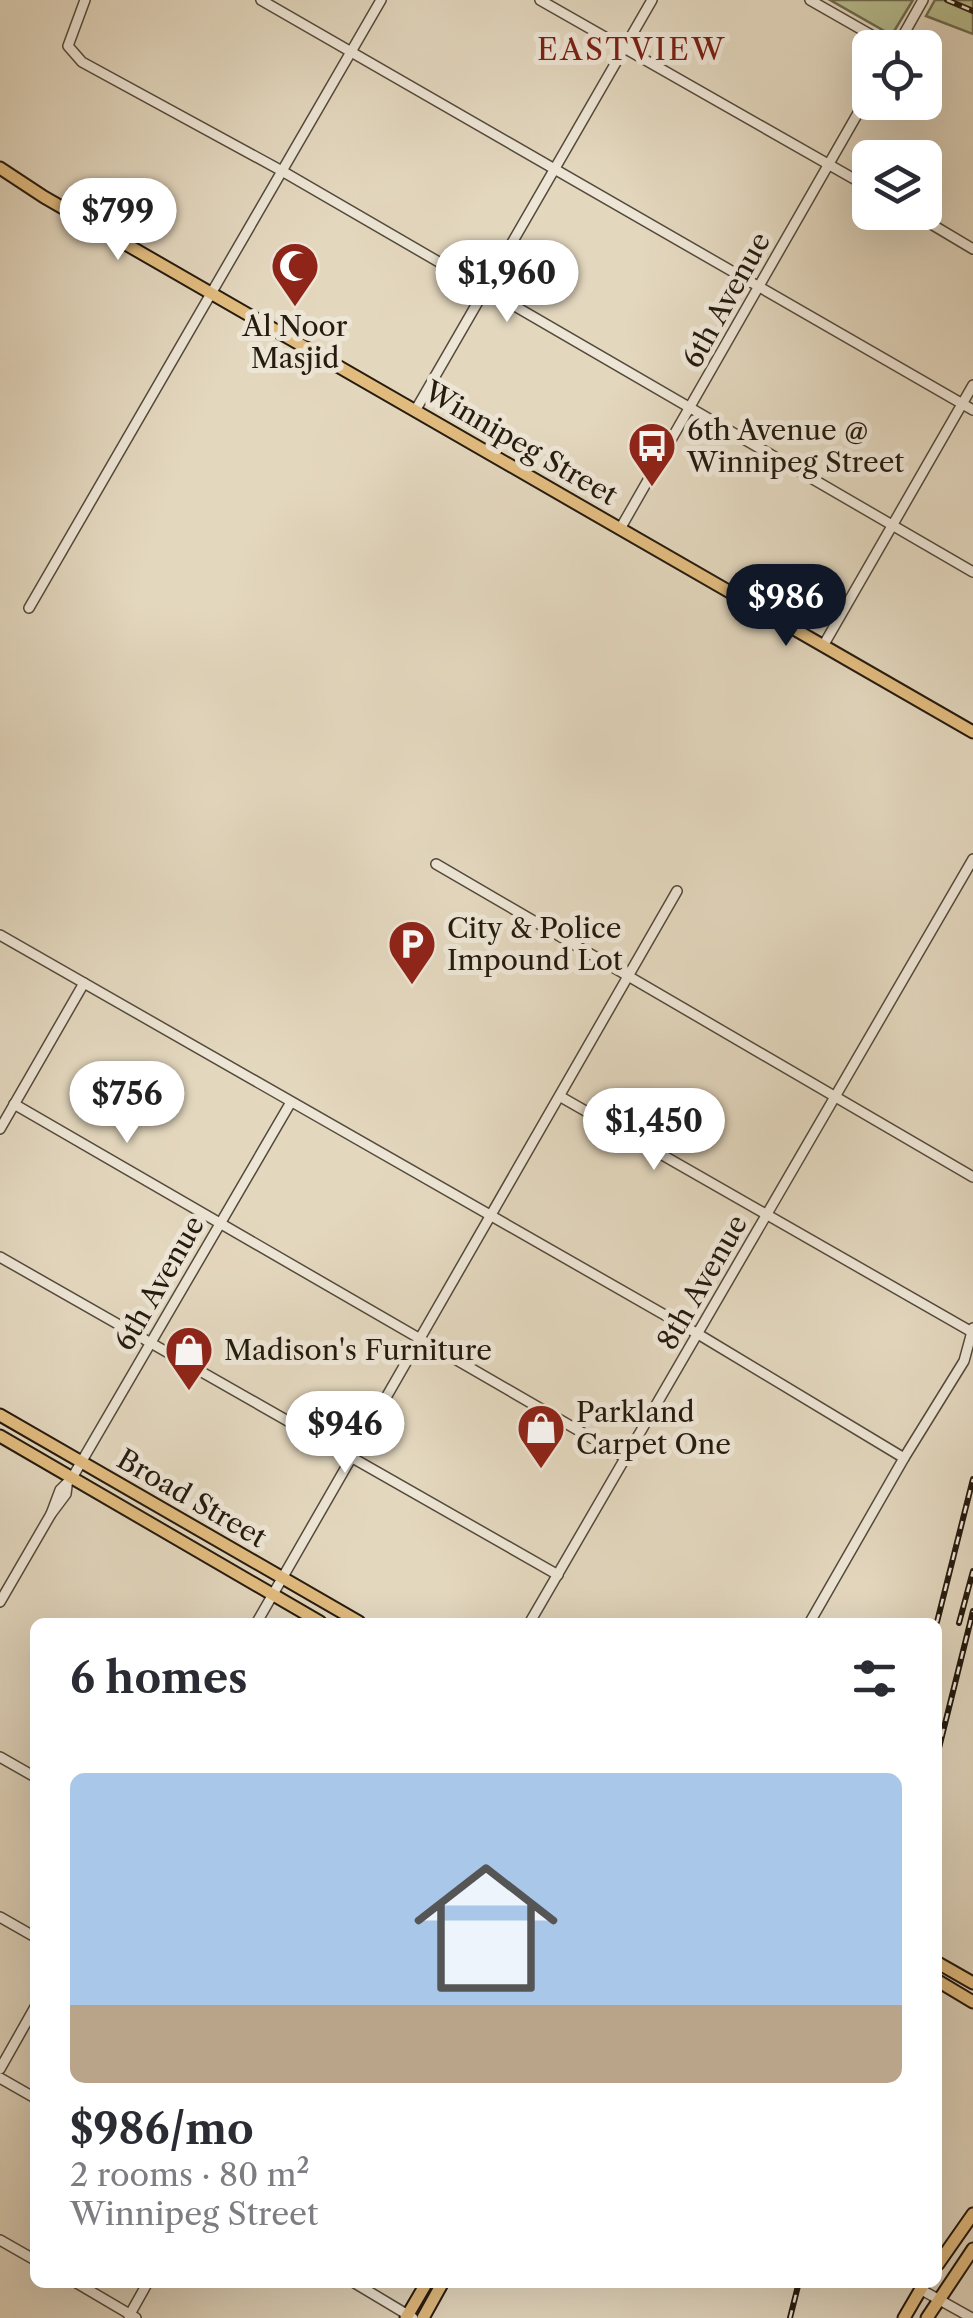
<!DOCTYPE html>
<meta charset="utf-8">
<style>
:root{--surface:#fff;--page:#f2f2f3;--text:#2b2b33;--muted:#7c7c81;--line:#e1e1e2;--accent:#111827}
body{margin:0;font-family:"Libre Caslon Text",serif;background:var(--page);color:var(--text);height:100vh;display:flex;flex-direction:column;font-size:38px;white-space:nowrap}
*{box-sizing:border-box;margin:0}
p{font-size:32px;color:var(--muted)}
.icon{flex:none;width:55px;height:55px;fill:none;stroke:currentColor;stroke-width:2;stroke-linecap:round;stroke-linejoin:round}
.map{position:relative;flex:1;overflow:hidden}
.side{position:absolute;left:30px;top:1618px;width:912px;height:670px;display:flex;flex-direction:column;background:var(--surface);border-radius:15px;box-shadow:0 10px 40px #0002}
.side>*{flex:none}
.controls{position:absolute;left:852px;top:30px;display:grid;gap:20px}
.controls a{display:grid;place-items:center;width:90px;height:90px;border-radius:15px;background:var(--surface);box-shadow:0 10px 40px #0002;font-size:50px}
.price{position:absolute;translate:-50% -85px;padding:0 22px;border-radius:35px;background:#fff;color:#222;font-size:32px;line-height:65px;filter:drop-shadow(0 2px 5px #0008)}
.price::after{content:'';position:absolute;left:50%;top:60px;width:30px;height:22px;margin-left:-15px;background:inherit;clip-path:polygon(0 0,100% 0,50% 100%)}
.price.current{background:var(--accent);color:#fff}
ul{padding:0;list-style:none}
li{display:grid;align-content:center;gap:20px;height:530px;padding:0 40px}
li+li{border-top:2px solid var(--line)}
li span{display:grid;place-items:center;height:310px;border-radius:15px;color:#555}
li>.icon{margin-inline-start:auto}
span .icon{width:180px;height:180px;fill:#fffc;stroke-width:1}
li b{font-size:42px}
h2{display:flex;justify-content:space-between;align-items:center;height:120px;padding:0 40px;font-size:42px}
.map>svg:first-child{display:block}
.green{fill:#b7bd8f;stroke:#6e6c4f;stroke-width:2.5}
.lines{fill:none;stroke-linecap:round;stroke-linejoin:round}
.minor-casing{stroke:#544a3b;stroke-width:12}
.major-casing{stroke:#251b0f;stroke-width:15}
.minor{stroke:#ede5d5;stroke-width:9}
.major{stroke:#e2bc7f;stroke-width:11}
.rail-casing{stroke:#251b0f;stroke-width:6}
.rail{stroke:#ede5d5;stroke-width:2.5;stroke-dasharray:8;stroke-linecap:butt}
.labels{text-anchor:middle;stroke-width:10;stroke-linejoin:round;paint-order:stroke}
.street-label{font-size:28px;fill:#251b0f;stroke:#ede5d5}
.poi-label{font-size:28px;fill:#251b0f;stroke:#ede5d5;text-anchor:start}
.neighbourhood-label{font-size:30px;letter-spacing:2.5px;fill:#7a1f14;stroke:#ede5d5}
</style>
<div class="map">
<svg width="973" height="2318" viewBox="0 0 973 2318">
<rect width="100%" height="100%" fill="#e3d7be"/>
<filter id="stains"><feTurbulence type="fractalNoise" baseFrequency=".002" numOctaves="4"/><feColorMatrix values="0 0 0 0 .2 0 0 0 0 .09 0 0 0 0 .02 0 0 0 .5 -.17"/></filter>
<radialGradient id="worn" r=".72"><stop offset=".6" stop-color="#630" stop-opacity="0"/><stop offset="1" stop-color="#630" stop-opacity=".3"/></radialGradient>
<g class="green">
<polygon points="830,0 913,0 893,33 888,33"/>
<polygon points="935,0 973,0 973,34 926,16"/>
</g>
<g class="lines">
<g class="minor-casing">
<g id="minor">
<polyline points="85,0 68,46 82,62 282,171 973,572"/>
<polyline points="261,0 973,410"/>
<polyline points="540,0 870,188"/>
<polyline points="810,0 894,48"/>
<polyline points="896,48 923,0"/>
<polyline points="911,212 973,249"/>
<polyline points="415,411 652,0"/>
<polyline points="620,529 870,92"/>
<polyline points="29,608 381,0"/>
<polyline points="823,646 973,385"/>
<polyline points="436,864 973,1177"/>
<polyline points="0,935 698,1334 904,1458"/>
<polyline points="561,1097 972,1332"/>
<polyline points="14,1104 626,1458"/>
<polyline points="0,1129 84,983"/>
<polyline points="0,1257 558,1575"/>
<polyline points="51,1514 60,1490 72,1478 291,1102"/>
<polyline points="0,1602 51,1514 66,1494 67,1486"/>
<polyline points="257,1622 677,891"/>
<polyline points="530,1622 973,859"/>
<polyline points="810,1622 904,1458 964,1361 973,1328"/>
<polyline points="0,1757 35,1777"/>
<polyline points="0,1917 35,1937"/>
<polyline points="0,2069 35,2007"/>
<polyline points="0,2078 35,2098"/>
<polyline points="0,2240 35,2260"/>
<polyline points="75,2282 136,2318"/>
<polyline points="353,2282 413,2318"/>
<polyline points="920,2289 972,2318"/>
<polyline points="129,2316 148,2282"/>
</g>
</g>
<g class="major-casing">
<g id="major">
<polyline points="0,168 44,197 973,732"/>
<polyline points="0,1415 359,1622"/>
<polyline points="0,1436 320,1622"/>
<polyline points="938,1963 973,1983"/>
<polyline points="938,1981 973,2002"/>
<polyline points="938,2264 973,2214"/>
<polyline points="406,2318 427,2282"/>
<polyline points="423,2318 443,2282"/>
<polyline points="904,2318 925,2282"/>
<polyline points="927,2318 973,2249"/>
</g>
</g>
<use href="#minor" class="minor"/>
<use href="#major" class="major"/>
<g class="rail-casing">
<g id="rail">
<polyline points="947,0 973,11"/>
<polyline points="937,1622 973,1479"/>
<polyline points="959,1623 973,1571"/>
<polyline points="938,1752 973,1611"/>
<polyline points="790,2318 799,2282"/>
</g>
</g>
<use href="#rail" class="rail"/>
</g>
<defs>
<g id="mosque-pin" transform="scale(2.5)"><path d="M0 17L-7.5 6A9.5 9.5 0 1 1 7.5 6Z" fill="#8f2418" stroke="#ede5d5"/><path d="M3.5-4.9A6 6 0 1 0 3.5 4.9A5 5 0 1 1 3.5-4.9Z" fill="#fff"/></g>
<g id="bus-pin" transform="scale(2.5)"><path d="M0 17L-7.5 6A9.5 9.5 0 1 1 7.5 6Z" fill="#8f2418" stroke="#ede5d5"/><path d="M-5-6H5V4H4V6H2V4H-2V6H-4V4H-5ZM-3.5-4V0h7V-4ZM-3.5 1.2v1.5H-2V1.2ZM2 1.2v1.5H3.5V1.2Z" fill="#fff"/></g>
<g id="parking-pin" transform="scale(2.5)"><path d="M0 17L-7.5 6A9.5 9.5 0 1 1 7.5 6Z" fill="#8f2418" stroke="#ede5d5"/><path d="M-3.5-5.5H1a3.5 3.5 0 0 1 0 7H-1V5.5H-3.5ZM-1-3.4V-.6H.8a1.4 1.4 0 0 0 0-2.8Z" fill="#fff"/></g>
<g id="shop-pin" transform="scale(2.5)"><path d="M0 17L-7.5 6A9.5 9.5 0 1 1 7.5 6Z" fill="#8f2418" stroke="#ede5d5"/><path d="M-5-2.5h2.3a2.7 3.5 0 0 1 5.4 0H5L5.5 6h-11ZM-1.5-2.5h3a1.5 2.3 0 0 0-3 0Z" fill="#fff"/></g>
</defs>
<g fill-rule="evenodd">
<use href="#mosque-pin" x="295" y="266"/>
<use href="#bus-pin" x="652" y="446"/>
<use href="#parking-pin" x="412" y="944"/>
<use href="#shop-pin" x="189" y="1350"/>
<use href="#shop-pin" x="541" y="1428"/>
</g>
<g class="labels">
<g class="street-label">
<text transform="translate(726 300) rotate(-61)" y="10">6th Avenue</text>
<text transform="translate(521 443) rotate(30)" y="10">Winnipeg Street</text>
<text transform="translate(702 1282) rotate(-60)" y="10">8th Avenue</text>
<text transform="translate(159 1283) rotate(-60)" y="10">6th Avenue</text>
<text transform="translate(192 1498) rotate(30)" y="10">Broad Street</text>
</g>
<g class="poi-label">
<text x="295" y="336" text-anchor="middle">Al Noor<tspan x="295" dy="32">Masjid</tspan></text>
<text x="687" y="440">6th Avenue @<tspan x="687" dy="32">Winnipeg Street</tspan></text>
<text x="447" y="938">City &amp; Police<tspan x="447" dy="32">Impound Lot</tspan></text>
<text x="224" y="1360">Madison's Furniture</text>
<text x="576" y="1422">Parkland<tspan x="576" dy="32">Carpet One</tspan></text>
</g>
<g class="neighbourhood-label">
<text x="632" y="60">EASTVIEW</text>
</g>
</g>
<rect width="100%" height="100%" filter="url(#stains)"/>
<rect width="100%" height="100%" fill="url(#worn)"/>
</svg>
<div class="controls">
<a><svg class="icon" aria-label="locate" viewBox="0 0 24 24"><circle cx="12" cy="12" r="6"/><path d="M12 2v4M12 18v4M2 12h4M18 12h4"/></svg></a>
<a><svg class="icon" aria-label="layers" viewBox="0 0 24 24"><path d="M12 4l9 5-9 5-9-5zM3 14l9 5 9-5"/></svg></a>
</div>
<b class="price" style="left:118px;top:263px">$799</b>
<b class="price" style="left:507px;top:325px">$1,960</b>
<b class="price current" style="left:786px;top:649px">$986</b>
<b class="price" style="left:127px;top:1146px">$756</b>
<b class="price" style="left:654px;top:1173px">$1,450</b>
<b class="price" style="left:345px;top:1476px">$946</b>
<section class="side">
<h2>6 homes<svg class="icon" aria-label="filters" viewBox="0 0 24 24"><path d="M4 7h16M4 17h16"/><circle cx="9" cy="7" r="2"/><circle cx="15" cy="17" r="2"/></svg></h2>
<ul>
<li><span style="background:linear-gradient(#a9c7e8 75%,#b9a48a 0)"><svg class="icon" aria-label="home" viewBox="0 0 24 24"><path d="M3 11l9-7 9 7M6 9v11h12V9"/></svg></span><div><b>$986/mo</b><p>2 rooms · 80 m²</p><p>Winnipeg Street</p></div></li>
</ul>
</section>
</div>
